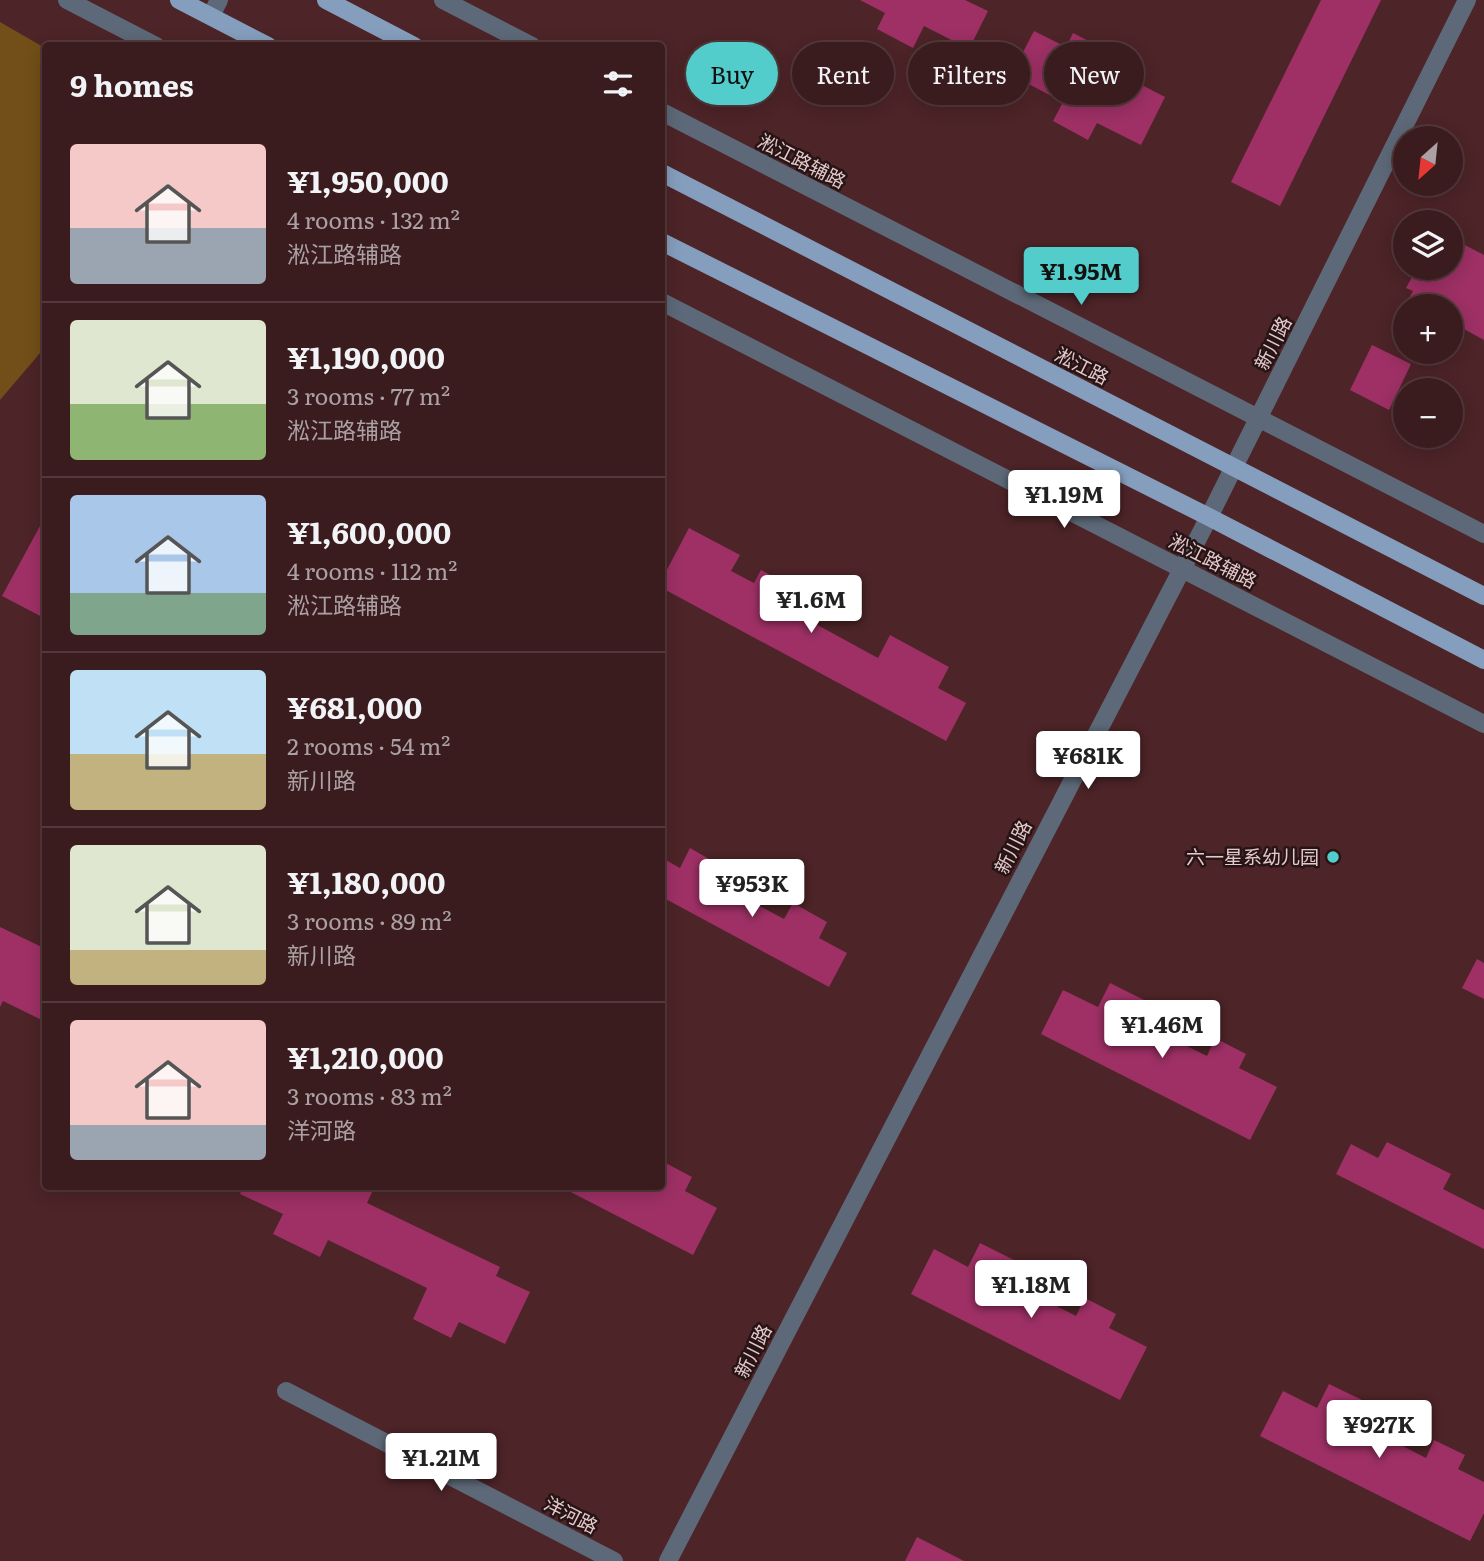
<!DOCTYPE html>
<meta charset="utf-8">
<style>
:root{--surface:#3a1b1e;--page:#412427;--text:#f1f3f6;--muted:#aba1a4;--line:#54393c;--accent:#52cdcc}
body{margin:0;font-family:Literata,"Noto Sans SC",serif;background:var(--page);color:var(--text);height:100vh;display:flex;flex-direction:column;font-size:26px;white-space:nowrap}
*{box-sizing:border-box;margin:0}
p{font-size:23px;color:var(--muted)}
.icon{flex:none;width:38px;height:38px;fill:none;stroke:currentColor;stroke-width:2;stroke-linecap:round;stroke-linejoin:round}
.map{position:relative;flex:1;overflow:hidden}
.side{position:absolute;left:42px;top:42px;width:623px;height:1148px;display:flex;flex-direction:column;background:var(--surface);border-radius:7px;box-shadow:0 4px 18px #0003,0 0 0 2px var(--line)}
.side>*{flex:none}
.hud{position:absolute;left:686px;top:42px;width:665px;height:63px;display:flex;gap:14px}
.needle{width:46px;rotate:207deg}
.fabs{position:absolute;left:1393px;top:126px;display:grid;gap:14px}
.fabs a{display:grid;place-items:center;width:70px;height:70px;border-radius:50%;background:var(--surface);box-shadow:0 4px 18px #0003,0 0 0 2px var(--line);font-size:35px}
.price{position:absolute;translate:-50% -60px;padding:0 16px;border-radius:7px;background:#fff;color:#222;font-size:23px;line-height:46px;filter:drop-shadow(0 2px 4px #0008)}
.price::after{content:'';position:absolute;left:50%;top:42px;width:21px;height:16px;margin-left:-10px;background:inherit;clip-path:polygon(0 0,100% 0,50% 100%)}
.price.current{background:var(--accent);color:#111}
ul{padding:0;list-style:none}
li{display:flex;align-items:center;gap:21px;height:175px;padding:0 28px}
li+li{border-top:2px solid var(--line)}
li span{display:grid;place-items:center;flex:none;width:196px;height:140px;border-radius:7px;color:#555}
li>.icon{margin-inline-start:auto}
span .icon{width:84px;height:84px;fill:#fffc;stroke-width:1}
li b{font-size:30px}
h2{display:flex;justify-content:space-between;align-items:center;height:84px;padding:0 28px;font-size:30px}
.chip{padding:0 24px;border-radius:32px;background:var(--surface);box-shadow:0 4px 18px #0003,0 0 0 2px var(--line);font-size:24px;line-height:63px}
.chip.current{background:var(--accent);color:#111}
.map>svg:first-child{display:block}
.green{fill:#724f18}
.building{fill:#9e3065}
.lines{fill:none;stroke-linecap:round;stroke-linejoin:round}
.minor{stroke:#5d6978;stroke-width:18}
.major{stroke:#859ebd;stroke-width:18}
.poi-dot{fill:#52cdcc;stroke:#271415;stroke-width:2.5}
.labels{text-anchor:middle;stroke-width:5;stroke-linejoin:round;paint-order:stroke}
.street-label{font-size:19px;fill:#e5c9cb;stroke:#271415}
.poi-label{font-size:19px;fill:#e5c9cb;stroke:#271415;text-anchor:end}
</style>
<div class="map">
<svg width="1484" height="1561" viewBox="0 0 1484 1561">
<rect width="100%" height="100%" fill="#4d2428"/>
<polygon class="green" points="0,22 45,48 46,346 0,400"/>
<g class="building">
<polygon points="860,0 965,0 988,11 969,49 924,26 913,48 877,29 885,13"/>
<polygon points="1321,0 1381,0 1280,206 1231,182"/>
<polygon points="1034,31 1066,47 1073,33 1143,69 1136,82 1165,97 1141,145 1097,123 1088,140 1053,121 1063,102 1011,75"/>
<polygon points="1461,243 1484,255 1484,340 1451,322 1451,306 1420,306 1408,300 1413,291 1406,288 1417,268 1451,268 1451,253 1455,255"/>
<polygon points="1372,345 1411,364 1389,410 1350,390"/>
<polygon points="46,515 46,619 2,596"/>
<polygon points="689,528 740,555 731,571 754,583 761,570 822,603 812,622 878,658 890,635 949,667 938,688 966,703 946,741 662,588 662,579"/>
<polygon points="690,848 723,867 715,882 784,919 793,903 827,922 819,938 847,953 829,987 662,897 662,858 680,868"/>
<polygon points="0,927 46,949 46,958 43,964 46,965 46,1022 3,1001 0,1007"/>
<polygon points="1477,959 1484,963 1484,999 1462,988"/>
<polygon points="1110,983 1144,1000 1134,1020 1207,1056 1215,1038 1246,1054 1239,1068 1277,1087 1250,1140 1041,1034 1063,990 1098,1007"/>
<polygon points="1387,1142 1451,1174 1443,1189 1484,1210 1484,1249 1336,1174 1351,1144 1378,1158"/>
<polygon points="662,1161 692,1177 685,1191 717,1208 693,1255 559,1186 662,1186"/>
<polygon points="243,1186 366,1186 373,1190 367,1203 500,1267 496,1276 530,1292 505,1344 459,1322 451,1338 413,1319 427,1288 328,1240 320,1257 273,1234 283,1214 240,1194"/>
<polygon points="980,1243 1014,1260 1004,1279 1076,1316 1085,1298 1116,1314 1109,1328 1147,1347 1120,1400 911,1294 934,1249 968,1267"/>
<polygon points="1329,1384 1364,1401 1354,1421 1426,1458 1434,1440 1465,1455 1458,1469 1484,1482 1484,1513 1470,1541 1260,1436 1283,1391 1317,1408"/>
<polygon points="917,1537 964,1561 905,1561"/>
</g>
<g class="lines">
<g class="minor">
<polyline points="67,0 156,46"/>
<polyline points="443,0 532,46"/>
<polyline points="211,16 219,0"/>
<polyline points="662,112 1484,534"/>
<polyline points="662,302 1484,724"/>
<polyline points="286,1391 614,1561"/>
<polyline points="668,1561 1209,517 1467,0"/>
</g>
<g class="major">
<polyline points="179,0 268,46"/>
<polyline points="326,0 414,46"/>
<polyline points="662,173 1484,596"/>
<polyline points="662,242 1209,517 1484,660"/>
</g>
</g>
<circle class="poi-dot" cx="1333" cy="857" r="7"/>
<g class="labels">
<g class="street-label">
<text transform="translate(802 161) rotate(27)" y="7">淞江路辅路</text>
<text transform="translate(1273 343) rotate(-63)" y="7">新川路</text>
<text transform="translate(1082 366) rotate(27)" y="7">淞江路</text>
<text transform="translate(1213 561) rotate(27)" y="7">淞江路辅路</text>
<text transform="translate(1013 847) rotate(-63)" y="7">新川路</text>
<text transform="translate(753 1351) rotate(-63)" y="7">新川路</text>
<text transform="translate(571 1515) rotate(27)" y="7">洋河路</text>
</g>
<g class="poi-label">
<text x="1319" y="864">六一星系幼儿园</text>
</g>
</g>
</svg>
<div class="fabs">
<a><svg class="needle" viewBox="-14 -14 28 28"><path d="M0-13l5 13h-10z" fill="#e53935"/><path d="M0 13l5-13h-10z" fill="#aba1a4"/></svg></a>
<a><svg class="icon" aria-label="layers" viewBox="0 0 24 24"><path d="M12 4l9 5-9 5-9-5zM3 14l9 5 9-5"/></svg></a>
<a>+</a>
<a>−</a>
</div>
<b class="price current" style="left:1081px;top:307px">¥1.95M</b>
<b class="price" style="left:1064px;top:530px">¥1.19M</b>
<b class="price" style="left:811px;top:635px">¥1.6M</b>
<b class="price" style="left:1088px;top:791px">¥681K</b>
<b class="price" style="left:752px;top:919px">¥953K</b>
<b class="price" style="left:1162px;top:1060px">¥1.46M</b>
<b class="price" style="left:1031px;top:1320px">¥1.18M</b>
<b class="price" style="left:1379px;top:1460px">¥927K</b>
<b class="price" style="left:441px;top:1493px">¥1.21M</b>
<div class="hud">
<a class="chip current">Buy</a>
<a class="chip">Rent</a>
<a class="chip">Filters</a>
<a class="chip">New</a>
</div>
<section class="side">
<h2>9 homes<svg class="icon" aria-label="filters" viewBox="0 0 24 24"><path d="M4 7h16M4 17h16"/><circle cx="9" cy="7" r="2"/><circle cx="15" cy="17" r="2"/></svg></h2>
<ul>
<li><span style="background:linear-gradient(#f6c9c9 60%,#9aa5b1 0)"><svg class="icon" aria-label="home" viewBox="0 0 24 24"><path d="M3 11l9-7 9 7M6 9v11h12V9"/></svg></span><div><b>¥1,950,000</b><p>4 rooms · 132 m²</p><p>淞江路辅路</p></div></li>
<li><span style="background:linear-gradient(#dfe7d0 60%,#8fb573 0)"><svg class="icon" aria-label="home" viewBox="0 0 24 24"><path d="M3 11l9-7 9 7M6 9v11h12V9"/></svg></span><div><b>¥1,190,000</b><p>3 rooms · 77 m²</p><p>淞江路辅路</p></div></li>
<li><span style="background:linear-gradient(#a9c7e8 70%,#7fa58c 0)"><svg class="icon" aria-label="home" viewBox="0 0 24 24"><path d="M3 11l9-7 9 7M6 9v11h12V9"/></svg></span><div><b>¥1,600,000</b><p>4 rooms · 112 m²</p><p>淞江路辅路</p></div></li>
<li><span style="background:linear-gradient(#bfe0f5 60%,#c2b280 0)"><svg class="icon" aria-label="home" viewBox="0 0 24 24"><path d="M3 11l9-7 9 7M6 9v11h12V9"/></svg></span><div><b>¥681,000</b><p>2 rooms · 54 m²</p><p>新川路</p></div></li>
<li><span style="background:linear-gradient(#dfe7d0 75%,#c2b280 0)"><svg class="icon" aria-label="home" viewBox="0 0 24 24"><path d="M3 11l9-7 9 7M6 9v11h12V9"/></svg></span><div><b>¥1,180,000</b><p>3 rooms · 89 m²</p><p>新川路</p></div></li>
<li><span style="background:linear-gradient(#f6c9c9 75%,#9aa5b1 0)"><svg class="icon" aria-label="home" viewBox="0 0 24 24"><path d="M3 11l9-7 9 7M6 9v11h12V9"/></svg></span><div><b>¥1,210,000</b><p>3 rooms · 83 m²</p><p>洋河路</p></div></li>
</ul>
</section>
</div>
